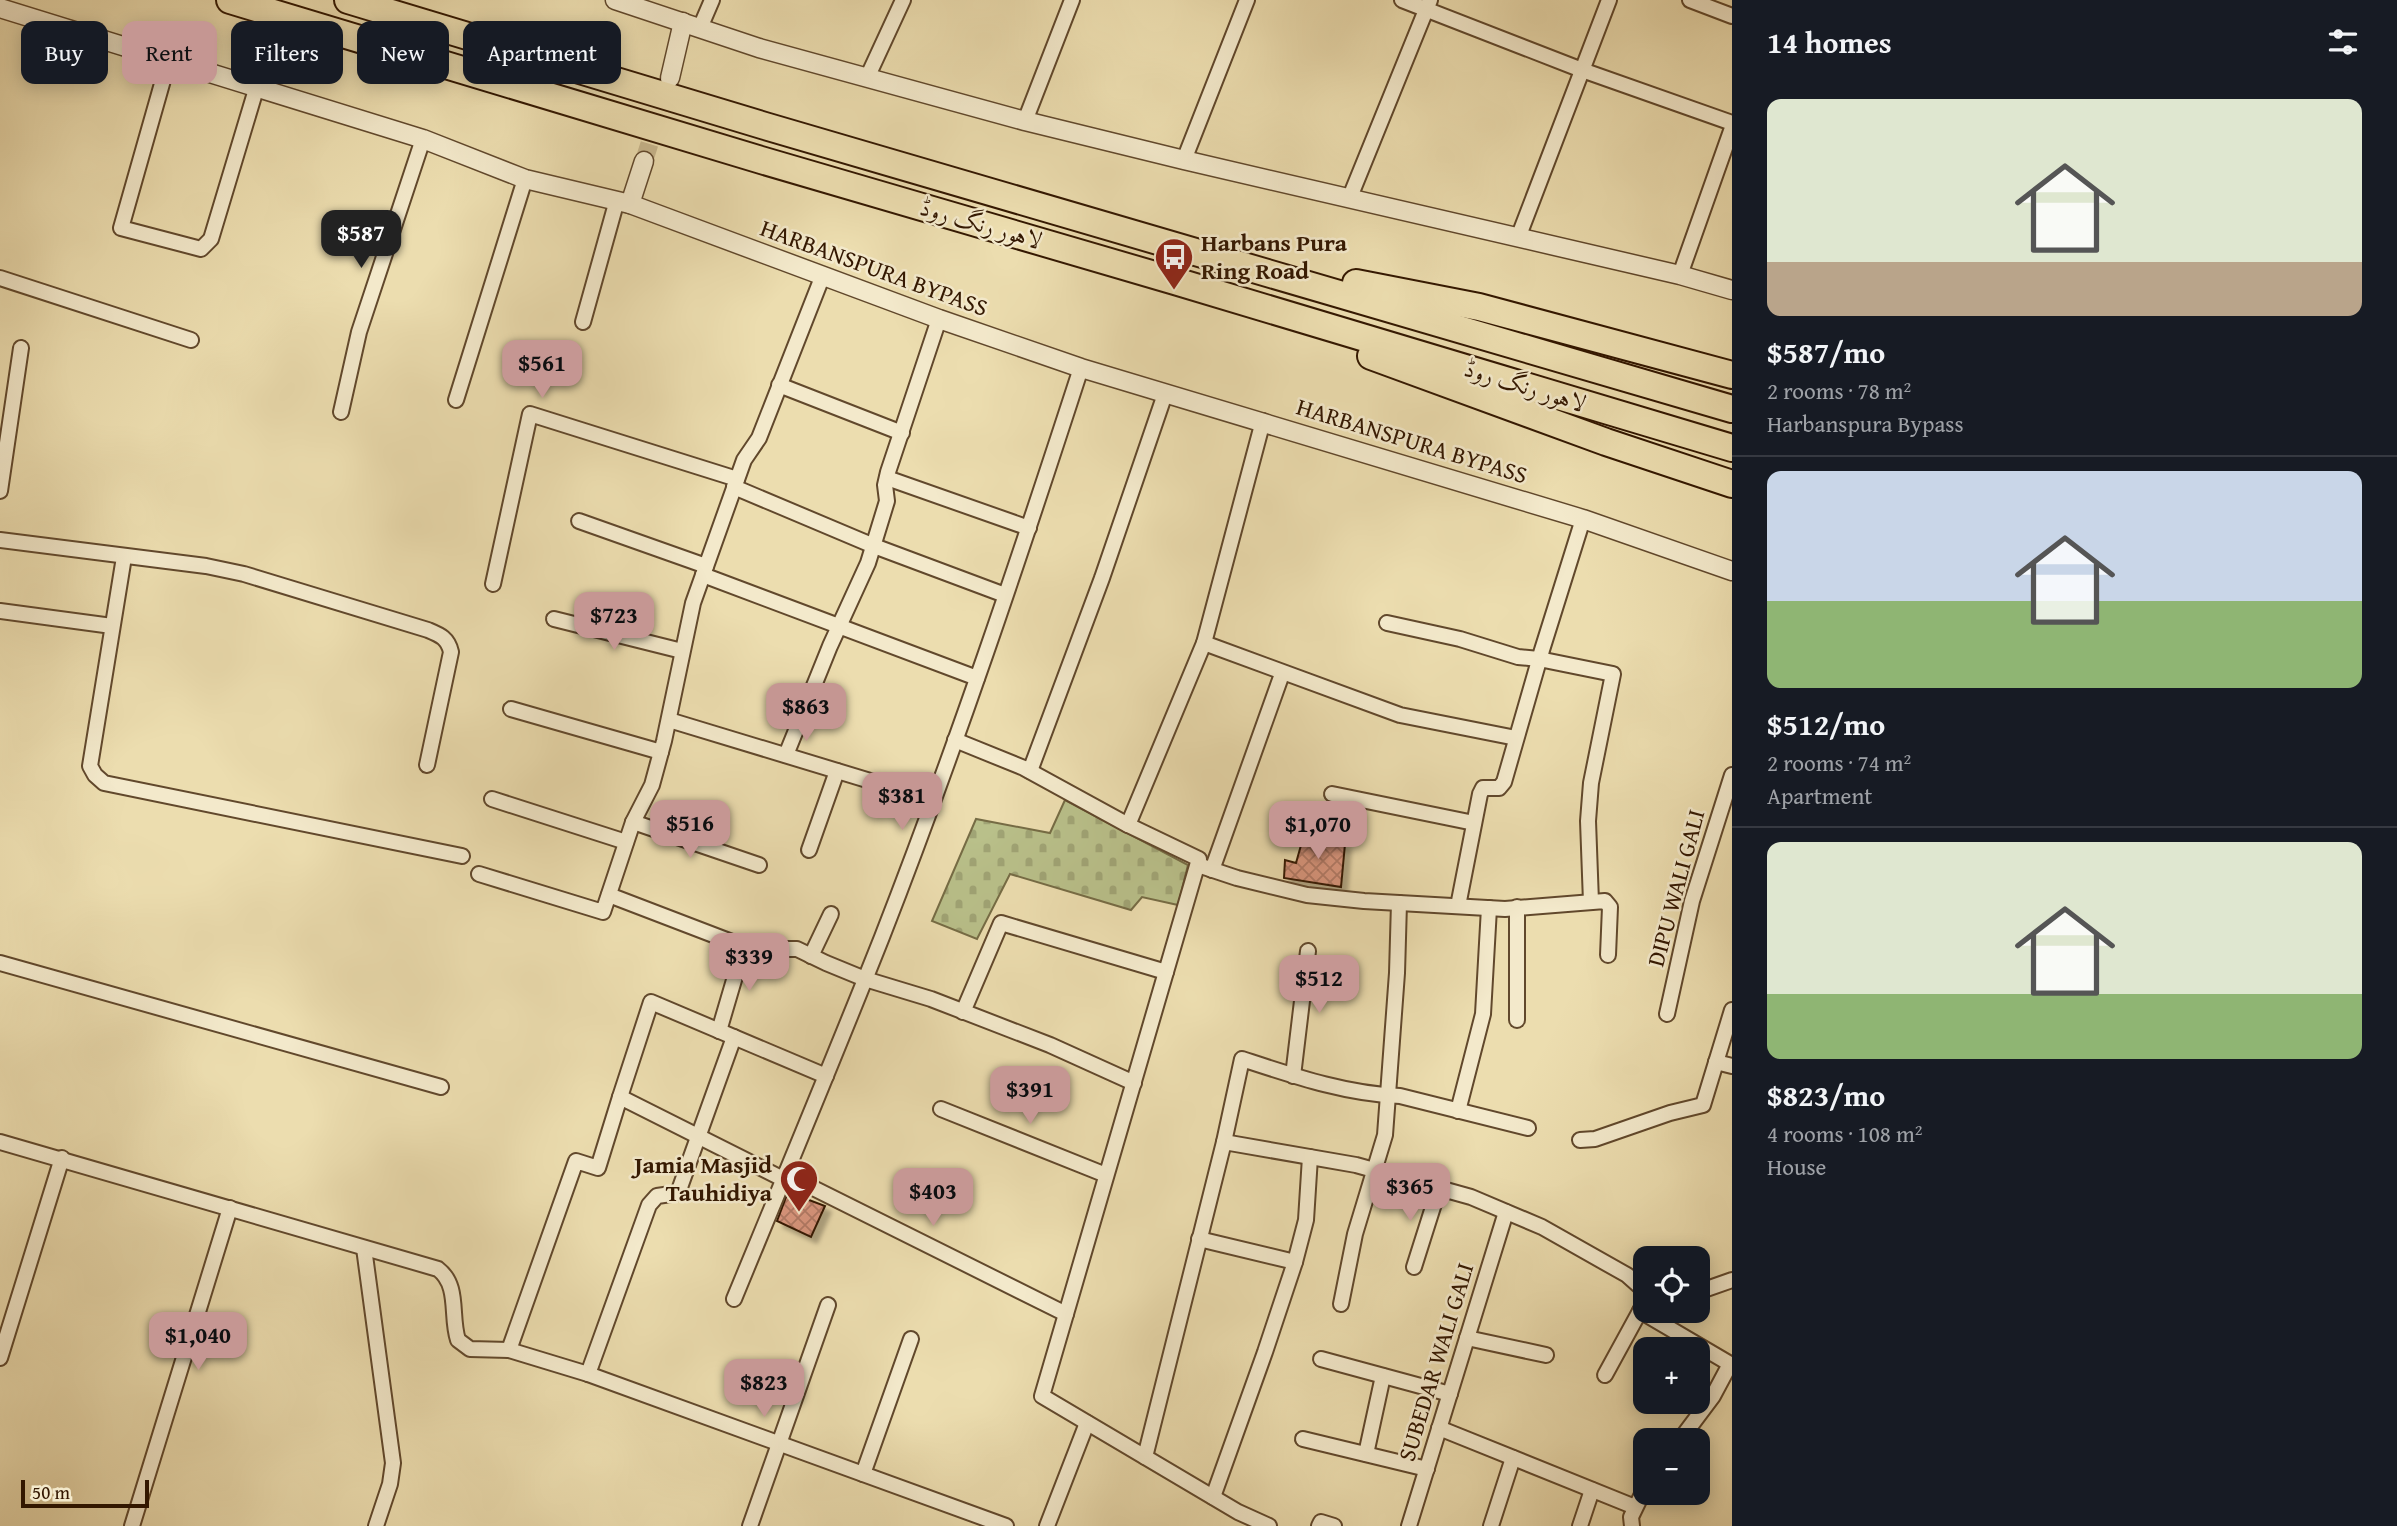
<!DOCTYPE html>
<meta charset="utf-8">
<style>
:root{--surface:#171b24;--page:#242831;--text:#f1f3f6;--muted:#9ea1a6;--line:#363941;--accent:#c59692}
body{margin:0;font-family:"Gentium Book Plus",Amiri,serif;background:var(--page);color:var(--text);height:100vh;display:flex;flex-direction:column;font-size:26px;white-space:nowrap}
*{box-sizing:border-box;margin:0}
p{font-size:23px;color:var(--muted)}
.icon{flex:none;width:38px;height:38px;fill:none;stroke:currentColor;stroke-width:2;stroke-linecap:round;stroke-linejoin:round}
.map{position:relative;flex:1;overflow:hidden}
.details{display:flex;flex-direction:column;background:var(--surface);width:665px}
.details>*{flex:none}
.guide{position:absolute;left:21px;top:21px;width:665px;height:63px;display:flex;gap:14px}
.fabs{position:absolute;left:1633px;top:1246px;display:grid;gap:14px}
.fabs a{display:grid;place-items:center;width:77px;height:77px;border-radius:14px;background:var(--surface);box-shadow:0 4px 18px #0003;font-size:35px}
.scale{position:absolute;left:21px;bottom:18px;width:128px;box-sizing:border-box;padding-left:7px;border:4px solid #331700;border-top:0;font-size:19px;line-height:24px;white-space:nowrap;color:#331700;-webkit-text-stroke:5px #f3e9cb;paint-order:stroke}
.price{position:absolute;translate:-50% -60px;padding:0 16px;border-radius:14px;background:var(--accent);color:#111;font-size:23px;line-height:46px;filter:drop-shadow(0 2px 4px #0008)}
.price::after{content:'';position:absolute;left:50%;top:42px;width:21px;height:16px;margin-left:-10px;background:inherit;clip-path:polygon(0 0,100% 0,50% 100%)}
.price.selected{background:#222;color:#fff}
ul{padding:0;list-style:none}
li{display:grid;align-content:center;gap:14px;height:371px;padding:0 35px}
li+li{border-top:2px solid var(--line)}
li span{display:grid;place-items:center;height:217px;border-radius:14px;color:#555}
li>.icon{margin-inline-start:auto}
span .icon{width:126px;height:126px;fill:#fffc;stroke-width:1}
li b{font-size:30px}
h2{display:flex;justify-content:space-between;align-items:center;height:84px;padding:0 35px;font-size:30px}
.pill{padding:0 24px;border-radius:14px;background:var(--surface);box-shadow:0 4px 18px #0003;font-size:24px;line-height:63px}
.pill.selected{background:var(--accent);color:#111}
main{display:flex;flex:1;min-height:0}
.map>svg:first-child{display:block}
.cemetery{fill:url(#cemetery-stones);stroke:#766c45;stroke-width:2}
.building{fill:url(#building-cross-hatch);stroke:#331700;stroke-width:2;filter:url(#shadow)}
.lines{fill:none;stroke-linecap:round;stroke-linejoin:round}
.tertiary-tunnel{stroke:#c7b58c;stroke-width:18;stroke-dasharray:18 9;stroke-linecap:butt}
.minor-casing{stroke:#61482c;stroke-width:18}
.tertiary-casing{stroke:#61482c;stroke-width:21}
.motorway-casing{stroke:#331700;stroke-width:30}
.minor{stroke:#f3e9cb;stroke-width:14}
.tertiary{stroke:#f3e9cb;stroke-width:18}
.motorway{stroke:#ecddaf;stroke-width:26}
.labels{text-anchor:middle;stroke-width:5;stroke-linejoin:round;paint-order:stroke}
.street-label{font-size:24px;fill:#331700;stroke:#f3e9cb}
.poi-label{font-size:24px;font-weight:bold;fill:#331700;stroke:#f3e9cb;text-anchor:start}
</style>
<main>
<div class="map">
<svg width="1732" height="1526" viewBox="0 0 1732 1526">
<defs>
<pattern id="cemetery-stones" width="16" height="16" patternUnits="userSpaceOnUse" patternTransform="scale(1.75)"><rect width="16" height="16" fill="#b9c08a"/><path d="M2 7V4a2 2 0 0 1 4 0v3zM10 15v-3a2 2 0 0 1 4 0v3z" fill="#a0a475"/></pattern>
<pattern id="building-cross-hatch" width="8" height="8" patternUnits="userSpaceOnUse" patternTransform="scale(1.75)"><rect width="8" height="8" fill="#da967e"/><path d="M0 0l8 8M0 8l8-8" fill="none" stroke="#b17965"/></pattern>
<filter id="shadow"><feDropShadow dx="6" dy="6" stdDeviation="2" flood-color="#0004"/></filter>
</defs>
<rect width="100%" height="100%" fill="#ecddaf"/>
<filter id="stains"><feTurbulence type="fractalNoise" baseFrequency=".00286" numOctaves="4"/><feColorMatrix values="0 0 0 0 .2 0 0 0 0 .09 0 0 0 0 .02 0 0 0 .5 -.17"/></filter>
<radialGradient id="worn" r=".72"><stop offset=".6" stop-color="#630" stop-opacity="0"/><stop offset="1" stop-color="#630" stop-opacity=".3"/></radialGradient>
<polygon class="cemetery" points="1065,800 1188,865 1178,905 1142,897 1131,910 1010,874 977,939 932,921 976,819 1050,833"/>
<g class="building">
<polygon points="1305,831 1345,844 1341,887 1284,878 1285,860 1296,863"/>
<polygon points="788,1192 825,1206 811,1237 777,1221"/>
</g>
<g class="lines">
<polyline class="tertiary-tunnel" points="644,161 667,88"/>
<g class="minor-casing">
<g id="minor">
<polyline points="1402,0 1582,70 1732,123"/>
<polyline points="1690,0 1732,16"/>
<polyline points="700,28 712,0"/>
<polyline points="169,59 121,228 201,249 211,239 257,86"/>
<polyline points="867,78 903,0"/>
<polyline points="1025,121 1072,0"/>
<polyline points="1184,160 1247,0"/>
<polyline points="1350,197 1430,0"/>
<polyline points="1518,238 1609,0"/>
<polyline points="1680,275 1732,128"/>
<polyline points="0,278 191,340"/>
<polyline points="583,322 617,200"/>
<polyline points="779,385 902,433"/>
<polyline points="456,400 525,179"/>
<polyline points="341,412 359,332 423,139"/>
<polyline points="1263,421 1204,643 1128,825 1199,859 1042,1396 1238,1512 1269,1526"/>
<polyline points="887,478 1029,528"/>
<polyline points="734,487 874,546 1005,595"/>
<polyline points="0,491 21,348"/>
<polyline points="579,521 706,566"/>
<path d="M0 540 206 566 244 574 428 630C440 635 448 638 451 652L427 765"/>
<polyline points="124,557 90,766 95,775 104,783 462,856"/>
<polyline points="703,575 977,678"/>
<polyline points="493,584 530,414 737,479"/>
<polyline points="0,611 112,626"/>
<polyline points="554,619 682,651"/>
<polyline points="1387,623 1460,639 1518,657 1539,659 1613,674 1591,783 1588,821 1591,902"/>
<polyline points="1204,643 1400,715 1516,738"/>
<polyline points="511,709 661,752"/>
<polyline points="669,720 933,800"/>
<polyline points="955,740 1024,768 1128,825"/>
<polyline points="786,755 830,646 868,563 887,501 885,485 888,472 939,319"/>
<polyline points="1030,771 1102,578 1165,394"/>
<polyline points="1332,794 1474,823"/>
<polyline points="492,799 626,842"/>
<polyline points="633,822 759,865"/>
<polyline points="809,850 837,771"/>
<polyline points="1198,865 1237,878 1307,895 1364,901 1505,909 1605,901 1610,907 1608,955"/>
<polyline points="1212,870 1282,674"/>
<polyline points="479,874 603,912 633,822 652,785 664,741 693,603 744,460 759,438 823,275"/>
<polyline points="609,895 737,944 767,953 778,949 797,949 826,963 865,979 931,999 1050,1045 1134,1083"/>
<polyline points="1458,906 1480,794 1483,788 1499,788 1504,782 1542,650 1583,519"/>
<polyline points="811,956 831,914"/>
<polyline points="0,963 441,1087"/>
<polyline points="963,1012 1001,923 1166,972"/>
<polyline points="1667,1014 1692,901 1732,775"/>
<polyline points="1517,1020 1517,907"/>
<polyline points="719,1031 744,946"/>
<polyline points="1716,1062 1732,1066"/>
<polyline points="1293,1076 1308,951"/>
<polyline points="620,1097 651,1002 826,1076"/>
<polyline points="941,1109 1106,1175"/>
<polyline points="1458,1111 1483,1014 1489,908"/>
<polyline points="1580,1140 1595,1139 1670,1113 1703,1105 1732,1010"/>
<path d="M0 1142 438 1269C460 1286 450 1316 458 1340L470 1349 509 1350 588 1374 1006 1526"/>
<path d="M1224 1142 1242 1059C1294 1076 1346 1094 1400 1096L1528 1128"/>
<polyline points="785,1174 1066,1314"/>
<polyline points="1199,1239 1295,1262"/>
<polyline points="364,1248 393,1463 390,1484 376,1526"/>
<polyline points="1414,1267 1439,1188"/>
<polyline points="1698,1292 1732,1280"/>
<path d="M734 1299C784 1178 834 1058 882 937 955 750 1019 559 1081 368"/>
<polyline points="1645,1301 1640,1311 1732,1365"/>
<polyline points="1341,1304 1355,1234 1385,1135 1397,973 1399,903"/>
<polyline points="1467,1338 1546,1355"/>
<polyline points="509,1350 576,1161 598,1168 620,1097 783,1179"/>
<polyline points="0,1358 62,1158"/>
<polyline points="1321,1359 1450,1394"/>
<polyline points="588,1374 649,1205 657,1196 678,1193 734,1037"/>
<polyline points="1605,1375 1640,1311"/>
<polyline points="1439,1428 1635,1507"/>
<polyline points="1303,1439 1427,1469"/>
<polyline points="1680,1440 1713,1396 1730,1364"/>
<polyline points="1366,1454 1383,1376"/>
<polyline points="1145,1457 1224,1142 1356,1165 1471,1197 1542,1227 1627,1275 1645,1291"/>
<polyline points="863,1474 911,1339"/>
<polyline points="1213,1497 1265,1352 1295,1262 1306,1220 1310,1157"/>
<polyline points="132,1526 230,1208"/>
<polyline points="750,1526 828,1305"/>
<polyline points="1047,1526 1087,1423"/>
<polyline points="1319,1526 1321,1522 1334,1526"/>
<polyline points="1409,1526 1506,1212"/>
<polyline points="1491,1526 1513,1458"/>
<polyline points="1580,1526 1592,1490"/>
<polyline points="1632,1526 1631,1517 1645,1488"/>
</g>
</g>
<g class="tertiary-casing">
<g id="tertiary">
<polyline points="615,0 759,48 1025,121 1184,160 1680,275 1732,290"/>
<polyline points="0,8 423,139 525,179 630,204 939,319 1081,368 1583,519 1732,571"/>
<polyline points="670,78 683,22"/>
<polyline points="630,204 644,161"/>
</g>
</g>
<g class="motorway-casing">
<g id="motorway">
<polyline points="230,0 761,160 1175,281 1732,448"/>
<polyline points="348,0 765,126 1732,409"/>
<polyline points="1356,283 1479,307 1732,375"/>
<polyline points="1371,356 1606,442 1732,484"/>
</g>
</g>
<use href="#minor" class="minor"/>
<use href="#tertiary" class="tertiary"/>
<use href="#motorway" class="motorway"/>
</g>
<defs>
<g id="bus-pin" transform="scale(2.0125)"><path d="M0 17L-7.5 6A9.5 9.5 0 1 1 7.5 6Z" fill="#8f2418" stroke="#f3e9cb"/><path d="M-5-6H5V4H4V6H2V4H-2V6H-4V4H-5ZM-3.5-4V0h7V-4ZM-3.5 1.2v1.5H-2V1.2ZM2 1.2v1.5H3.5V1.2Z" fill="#fff"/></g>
<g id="mosque-pin" transform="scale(2.0125)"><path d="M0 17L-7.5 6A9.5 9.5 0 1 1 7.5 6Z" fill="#8f2418" stroke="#f3e9cb"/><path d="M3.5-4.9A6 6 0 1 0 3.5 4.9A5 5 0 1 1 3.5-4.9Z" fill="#fff"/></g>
</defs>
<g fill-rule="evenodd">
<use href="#bus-pin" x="1174" y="257"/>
<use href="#mosque-pin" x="799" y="1179"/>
</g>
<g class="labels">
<g class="street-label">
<text transform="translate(981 224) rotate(16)" y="8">لاہور رنگ روڈ</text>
<text transform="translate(874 268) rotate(20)" y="8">HARBANSPURA BYPASS</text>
<text transform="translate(1525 386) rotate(17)" y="8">لاہور رنگ روڈ</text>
<text transform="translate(1412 441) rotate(17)" y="8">HARBANSPURA BYPASS</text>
<text transform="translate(1676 888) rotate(-75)" y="8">DIPU WALI GALI</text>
<text transform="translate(1436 1362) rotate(-73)" y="8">SUBEDAR WALI GALI</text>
</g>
<g class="poi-label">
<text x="1201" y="251">Harbans Pura<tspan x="1201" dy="28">Ring Road</tspan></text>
<text x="772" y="1173" text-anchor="end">Jamia Masjid<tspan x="772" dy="28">Tauhidiya</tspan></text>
</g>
</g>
<rect width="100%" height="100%" filter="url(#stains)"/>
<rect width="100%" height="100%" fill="url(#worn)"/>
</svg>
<div class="fabs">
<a><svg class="icon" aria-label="locate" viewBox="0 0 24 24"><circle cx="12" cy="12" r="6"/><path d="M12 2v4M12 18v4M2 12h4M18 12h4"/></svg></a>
<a>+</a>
<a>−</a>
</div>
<div class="scale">50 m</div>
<b class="price selected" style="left:361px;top:270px">$587</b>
<b class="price" style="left:542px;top:400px">$561</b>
<b class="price" style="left:614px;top:652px">$723</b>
<b class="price" style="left:806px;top:743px">$863</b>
<b class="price" style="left:902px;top:832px">$381</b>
<b class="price" style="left:690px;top:860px">$516</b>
<b class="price" style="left:1318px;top:861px">$1,070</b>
<b class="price" style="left:749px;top:993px">$339</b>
<b class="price" style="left:1319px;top:1015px">$512</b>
<b class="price" style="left:1030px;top:1126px">$391</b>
<b class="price" style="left:1410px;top:1223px">$365</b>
<b class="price" style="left:933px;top:1228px">$403</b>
<b class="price" style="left:198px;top:1372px">$1,040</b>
<b class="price" style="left:764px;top:1419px">$823</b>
<div class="guide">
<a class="pill">Buy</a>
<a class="pill selected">Rent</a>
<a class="pill">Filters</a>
<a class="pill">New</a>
<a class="pill">Apartment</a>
</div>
</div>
<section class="details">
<h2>14 homes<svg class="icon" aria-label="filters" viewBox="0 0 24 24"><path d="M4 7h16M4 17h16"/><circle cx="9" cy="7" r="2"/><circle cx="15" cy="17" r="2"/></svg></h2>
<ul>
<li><span style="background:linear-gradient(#dfe7d0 75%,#b9a48a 0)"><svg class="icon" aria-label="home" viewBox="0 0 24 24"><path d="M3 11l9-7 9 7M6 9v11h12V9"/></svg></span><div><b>$587/mo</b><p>2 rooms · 78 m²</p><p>Harbanspura Bypass</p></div></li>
<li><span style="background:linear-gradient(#c9d6e8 60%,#8fb573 0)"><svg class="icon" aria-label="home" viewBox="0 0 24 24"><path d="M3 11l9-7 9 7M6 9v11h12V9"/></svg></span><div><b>$512/mo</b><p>2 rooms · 74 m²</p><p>Apartment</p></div></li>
<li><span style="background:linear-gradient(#dfe7d0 70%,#8fb573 0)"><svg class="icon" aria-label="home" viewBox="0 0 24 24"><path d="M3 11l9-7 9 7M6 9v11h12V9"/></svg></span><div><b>$823/mo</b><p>4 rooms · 108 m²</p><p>House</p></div></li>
</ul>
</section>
</main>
